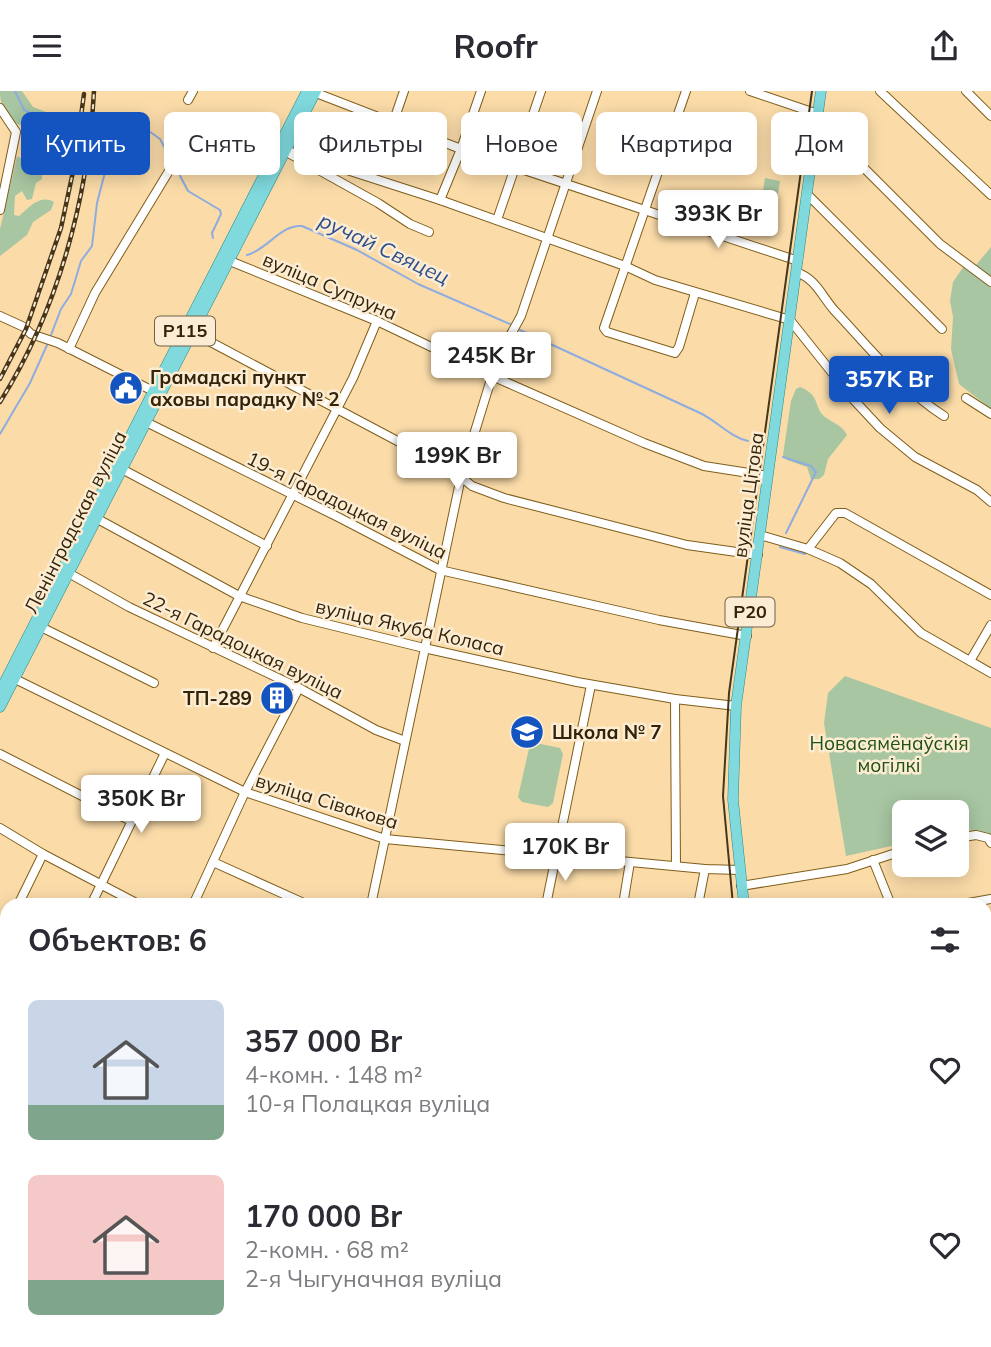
<!DOCTYPE html>
<html lang="ru">
<meta charset="utf-8">
<style>
:root{--surface:#fff;--page:#f7f7f7;--text:#2b2b33;--muted:#7c7c81;--accent:#1454c0}
body{margin:0;font-family:Mulish,sans-serif;background:var(--page);color:var(--text);height:100vh;display:flex;flex-direction:column;font-size:26px;white-space:nowrap}
*{box-sizing:border-box;margin:0}
p{font-size:23px;color:var(--muted)}
.icon{flex:none;width:38px;height:38px;fill:none;stroke:currentColor;stroke-width:2;stroke-linecap:round;stroke-linejoin:round}
.map{position:relative;flex:1;overflow:hidden}
.side{position:absolute;left:0px;top:807px;width:992px;height:450px;display:flex;flex-direction:column;background:var(--surface);border-radius:21px 21px 0 0;box-shadow:0 4px 18px #0003}
.side>*{flex:none}
.top-card{position:absolute;left:21px;top:21px;width:950px;height:63px;display:flex;gap:14px}
.tools{position:absolute;left:892px;top:709px;display:grid;gap:14px}
.tools a{display:grid;place-items:center;width:77px;height:77px;border-radius:10px;background:var(--surface);box-shadow:0 4px 18px #0003;font-size:35px}
.price{position:absolute;translate:-50% -60px;padding:0 16px;border-radius:7px;background:#fff;color:#222;font-size:23px;line-height:46px;filter:drop-shadow(0 2px 4px #0008)}
.price::after{content:'';position:absolute;left:50%;top:42px;width:21px;height:16px;margin-left:-10px;background:inherit;clip-path:polygon(0 0,100% 0,50% 100%)}
.price.current{background:var(--accent);color:#fff}
ul{padding:0;list-style:none}
li{display:flex;align-items:center;gap:21px;height:175px;padding:0 28px}
li span{display:grid;place-items:center;flex:none;width:196px;height:140px;border-radius:10px;color:#555}
li>.icon{margin-inline-start:auto}
span .icon{width:84px;height:84px;fill:#fffc;stroke-width:1}
li b{font-size:30px}
h2{display:flex;justify-content:space-between;align-items:center;height:84px;padding:0 28px;font-size:30px}
.chip{padding:0 24px;border-radius:10px;background:var(--surface);box-shadow:0 4px 18px #0003;font-size:24px;line-height:63px}
.chip.current{background:var(--accent);color:#fff}
header{display:flex;justify-content:space-between;align-items:center;height:91px;padding:0 28px;background:var(--surface);font-size:32px;font-weight:700}
.map>svg:first-child{display:block}
.green{fill:#a8c6a2}
.lines{fill:none;stroke-linecap:round;stroke-linejoin:round}
.stream{stroke:#8eacdf;stroke-width:2}
.minor-casing{stroke:#7f5e1a;stroke-width:10}
.major-casing{stroke:#2d8984;stroke-width:11}
.minor{stroke:#fff;stroke-width:8}
.major{stroke:#7fd9dd;stroke-width:10}
.tram{stroke:#473619;stroke-width:2}
.rail-casing{stroke:#473619;stroke-width:4.5}
.rail{stroke:#fbecd3;stroke-width:2;stroke-dasharray:5;stroke-linecap:butt}
.labels{text-anchor:middle;stroke-width:5;stroke-linejoin:round;paint-order:stroke}
.shield{fill:#fbecd3;stroke:#6f6046;stroke-width:2}
.shield-label{font-size:18px;font-weight:bold;fill:#332409}
.street-label{font-size:19px;fill:#332409;stroke:#fbecd3}
.poi-label{font-size:19px;font-weight:bold;fill:#332409;stroke:#fbecd3;text-anchor:start}
.park-label{font-size:19px;fill:#1e5313;stroke:#fbecd3}
.water-label{font-size:21px;font-style:italic;fill:#2b4f8c;stroke:#fbecd3}
</style>
<header><svg class="icon" aria-label="menu" viewBox="0 0 24 24"><path d="M4 6h16M4 12h16M4 18h16"/></svg>Roofr<svg class="icon" aria-label="share" viewBox="0 0 24 24"><path d="M12 15V3M7 8l5-5 5 5M5 13v7h14v-7"/></svg></header>
<div class="map">
<svg width="991" height="1256" viewBox="0 0 991 1256">
<rect width="100%" height="100%" fill="#fbdca9"/>
<g class="green">
<path d="M0 0H22L33 16 46 21 45 36 37 41C15 33 0 27 0 0Z"/>
<path d="M17 65 26 70 30 76 42 82V88L36 92 32 108 27 109 22 100 15 105 14 124 19 125C29 117 39 103 54 111L51 119 33 131 27 144 0 165V138Z"/>
<polygon points="765,87 780,90 776,116 761,114"/>
<path d="M667 100 729 113 739 120 738 131 733 137C715 140 675 127 659 117L661 103Z"/>
<polygon points="991,156 991,318 959,293 951,258 953,226 950,210 953,191 964,175 971,180"/>
<path d="M800 296C821 304 813 316 825 326 833 332 842 334 847 344L828 368 824 384 819 388H811L807 376 787 369 783 364 791 310 796 298Z"/>
<polygon points="845,585 991,637 991,747 970,739 957,742 957,721 905,721 905,752 846,765 824,632 828,602"/>
<polygon points="536,652 560,657 563,663 553,712 548,716 522,711 518,706 530,653"/>
</g>
<g class="lines">
<g class="stream">
<polyline points="15,0 24,19 35,24 64,26"/>
<polyline points="108,31 118,29 122,36 139,33 160,48 173,72"/>
<polyline points="176,77 188,100 220,119 221,123 212,142 213,147"/>
<path d="M247 164C267 159 281 133 302 135L357 159 418 193 510 233"/>
<path d="M520 239 700 322C717 330 730 346 748 350"/>
<polyline points="51,244 61,218 71,203 81,170 92,155 97,112 109,66 122,36"/>
<polyline points="0,343 30,292 47,254"/>
<polyline points="783,366 811,375 816,381 786,442"/>
<polyline points="780,456 805,463"/>
</g>
<g class="minor-casing">
<g id="minor">
<polyline points="311,0 461,58 798,170"/>
<polyline points="686,0 604,237 607,241 675,262 679,256 695,202"/>
<polyline points="750,0 818,23"/>
<polyline points="880,0 991,104"/>
<polyline points="966,0 991,25"/>
<polyline points="188,9 193,0"/>
<polyline points="0,17 16,41 0,119"/>
<polyline points="393,32 404,0"/>
<polyline points="816,33 825,38 940,153 991,191"/>
<polyline points="285,59 440,109 625,175 655,189 790,229 853,308 880,337 915,366 977,399 991,411"/>
<polyline points="290,63 378,112 410,133 429,141"/>
<polyline points="807,103 942,238"/>
<polyline points="440,109 461,58 481,0"/>
<polyline points="497,129 541,0"/>
<polyline points="225,168 377,230 492,285 644,352 704,375 768,385"/>
<path d="M796 181C816 188 821 204 834 219 867 254 903 299 944 325"/>
<polyline points="0,225 24,236 31,243 58,252 157,302"/>
<polyline points="188,239 454,380 472,395 504,407 687,454 758,464"/>
<polyline points="69,258 95,202 172,75"/>
<polyline points="966,307 991,323"/>
<polyline points="142,329 338,426 440,479 659,529 747,545"/>
<polyline points="118,376 267,455"/>
<polyline points="94,426 239,505 302,527 424,557 577,591 675,608 736,615"/>
<polyline points="760,444 808,458 840,472 871,493 921,542 991,582"/>
<polyline points="808,458 836,422 845,422 991,504"/>
<polyline points="65,480 129,516 299,597 376,639 405,650"/>
<polyline points="37,534 154,592"/>
<polyline points="213,557 353,287 377,230"/>
<polyline points="970,570 991,534"/>
<polyline points="11,586 245,701 385,748 705,778 740,779"/>
<polyline points="675,608 676,775"/>
<polyline points="0,663 131,730"/>
<polyline points="0,737 43,763 140,814"/>
<polyline points="957,747 976,744 988,747 991,752"/>
<polyline points="873,769 891,814"/>
<polyline points="213,771 308,814"/>
<polyline points="741,795 847,778 905,759"/>
<polyline points="18,814 43,763"/>
<polyline points="91,814 165,662"/>
<polyline points="193,814 245,701 299,597"/>
<polyline points="371,814 461,386 492,285 499,265 521,225 597,0"/>
<polyline points="546,814 591,594"/>
<polyline points="623,814 630,771"/>
<polyline points="698,814 705,778"/>
<polyline points="957,814 991,808"/>
<polyline points="0,851 7,837"/>
<polyline points="985,956 991,955"/>
<polyline points="0,996 7,982"/>
<polyline points="985,1018 991,1018"/>
<polyline points="0,1063 7,1064"/>
<polyline points="985,1241 987,1256"/>
<polyline points="669,1250 700,1255 739,1256 783,1250"/>
<polyline points="101,1256 102,1250"/>
</g>
</g>
<g class="major-casing">
<g id="major">
<polyline points="0,600 307,0"/>
<polyline points="0,616 316,0"/>
<polyline points="744,814 733,709 736,615 821,0"/>
<polyline points="0,864 7,873"/>
<polyline points="438,1250 448,1256"/>
<polyline points="804,1250 805,1256"/>
</g>
</g>
<use href="#minor" class="minor"/>
<use href="#major" class="major"/>
<g class="tram">
<polyline points="733,814 723,705 729,602 812,0"/>
<polyline points="791,1250 792,1256"/>
</g>
<g class="rail-casing">
<g id="rail">
<polyline points="0,288 26,238 61,137 74,76 84,3"/>
<path d="M0 311C58 219 88 108 94 0"/>
</g>
</g>
<use href="#rail" class="rail"/>
</g>
<defs>
<g id="civic-disc" transform="scale(1.75)"><circle r="9.5" fill="#1454c0" stroke="#fbecd3"/><path d="M-.6-6.5H3V-4.5H.6V-3L4-1V1h2V6H-6V1h2V-1L-.6-3ZM-1.2 2.5V6h2.4V2.5Z" fill="#fff"/></g>
<g id="building-disc" transform="scale(1.75)"><circle r="9.5" fill="#1454c0" stroke="#fbecd3"/><path d="M-4-6H4V6H1V3H-1V6H-4ZM-2.5-4.3h1.7v1.8h-1.7ZM.8-4.3h1.7v1.8H.8ZM-2.5-1h1.7V.8h-1.7ZM.8-1h1.7V.8H.8Z" fill="#fff"/></g>
<g id="school-disc" transform="scale(1.75)"><circle r="9.5" fill="#1454c0" stroke="#fbecd3"/><path d="M0-5L7-2L0 1L-7-2ZM-4 1L0 2.5L4 1V4Q0 6-4 4Z" fill="#fff"/></g>
</defs>
<g fill-rule="evenodd">
<use href="#civic-disc" x="126" y="297"/>
<use href="#building-disc" x="277" y="607"/>
<use href="#school-disc" x="527" y="641"/>
</g>
<g class="labels">
<g class="shield">
<rect x="155" y="225.5" width="60" height="29" rx="5"/>
<rect x="725.5" y="506.5" width="49" height="29" rx="5"/>
</g>
<g class="shield-label">
<text x="185" y="246">Р115</text>
<text x="750" y="527">Р20</text>
</g>
<g class="street-label">
<text transform="translate(330 195) rotate(23)" y="7">вуліца Супруна</text>
<text transform="translate(748 404) rotate(-82)" y="7">вуліца Цітова</text>
<text transform="translate(347 414) rotate(26)" y="7">19-я Гарадоцкая вуліца</text>
<text transform="translate(75 431) rotate(-63)" y="7">Ленінградская вуліца</text>
<text transform="translate(410 536) rotate(13)" y="7">вуліца Якуба Коласа</text>
<text transform="translate(243 554) rotate(26)" y="7">22-я Гарадоцкая вуліца</text>
<text transform="translate(327 710) rotate(17)" y="7">вуліца Сівакова</text>
</g>
<g class="poi-label">
<text x="150" y="293">Грамадскі пункт<tspan x="150" dy="22">аховы парадку № 2</tspan></text>
<text x="252" y="614" text-anchor="end">ТП-289</text>
<text x="552" y="648">Школа № 7</text>
</g>
<g class="park-label">
<text x="889" y="659">Новасямёнаўскія<tspan x="889" dy="22">могілкі</tspan></text>
</g>
<g class="water-label">
<text transform="translate(384 158) rotate(25)" y="7">ручай Свяцец</text>
</g>
</g>
</svg>
<div class="tools">
<a><svg class="icon" aria-label="layers" viewBox="0 0 24 24"><path d="M12 4l9 5-9 5-9-5zM3 14l9 5 9-5"/></svg></a>
</div>
<b class="price" style="left:718px;top:159px">393K Br</b>
<b class="price" style="left:491px;top:301px">245K Br</b>
<b class="price current" style="left:889px;top:325px">357K Br</b>
<b class="price" style="left:457px;top:401px">199K Br</b>
<b class="price" style="left:141px;top:744px">350K Br</b>
<b class="price" style="left:565px;top:792px">170K Br</b>
<div class="top-card">
<a class="chip current">Купить</a>
<a class="chip">Снять</a>
<a class="chip">Фильтры</a>
<a class="chip">Новое</a>
<a class="chip">Квартира</a>
<a class="chip">Дом</a>
</div>
<section class="side">
<h2>Объектов: 6<svg class="icon" aria-label="filters" viewBox="0 0 24 24"><path d="M4 7h16M4 17h16"/><circle cx="9" cy="7" r="2"/><circle cx="15" cy="17" r="2"/></svg></h2>
<ul>
<li><span style="background:linear-gradient(#c9d6e8 75%,#7fa58c 0)"><svg class="icon" aria-label="home" viewBox="0 0 24 24"><path d="M3 11l9-7 9 7M6 9v11h12V9"/></svg></span><div><b>357 000 Br</b><p>4-комн. · 148 m²</p><p>10-я Полацкая вуліца</p></div><svg class="icon" aria-label="heart" viewBox="0 0 24 24"><path d="M12 20l-8-8c-3-5 5-10 8-4 3-6 11-1 8 4z"/></svg></li>
<li><span style="background:linear-gradient(#f6c9c9 75%,#7fa58c 0)"><svg class="icon" aria-label="home" viewBox="0 0 24 24"><path d="M3 11l9-7 9 7M6 9v11h12V9"/></svg></span><div><b>170 000 Br</b><p>2-комн. · 68 m²</p><p>2-я Чыгуначная вуліца</p></div><svg class="icon" aria-label="heart" viewBox="0 0 24 24"><path d="M12 20l-8-8c-3-5 5-10 8-4 3-6 11-1 8 4z"/></svg></li>
</ul>
</section>
</div>
